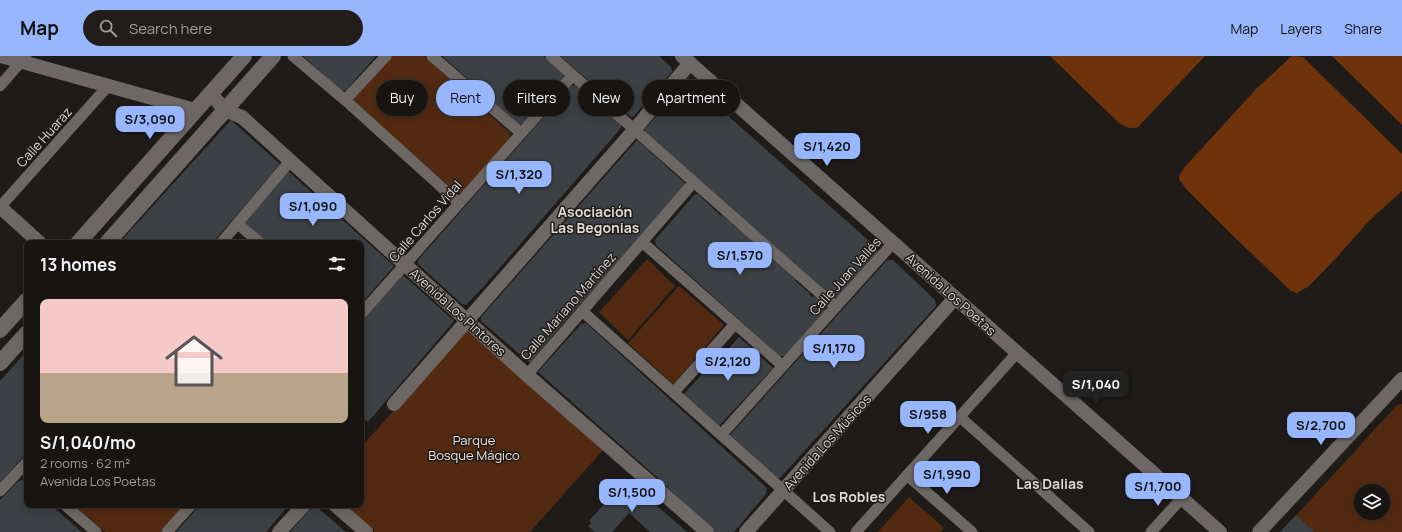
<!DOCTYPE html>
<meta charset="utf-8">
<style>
:root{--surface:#171412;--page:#201d1b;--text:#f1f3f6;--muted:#9e9e9f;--line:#363332;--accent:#97b6fd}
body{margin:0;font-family:Manrope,sans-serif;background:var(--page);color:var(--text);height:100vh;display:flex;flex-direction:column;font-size:15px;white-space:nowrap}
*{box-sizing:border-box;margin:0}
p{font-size:13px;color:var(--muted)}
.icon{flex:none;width:22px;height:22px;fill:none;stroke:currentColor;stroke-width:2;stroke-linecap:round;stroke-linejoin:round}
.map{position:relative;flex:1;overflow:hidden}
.drawer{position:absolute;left:24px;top:184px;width:340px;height:268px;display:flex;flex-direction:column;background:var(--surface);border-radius:8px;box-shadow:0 2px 10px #0003,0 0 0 1px var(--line)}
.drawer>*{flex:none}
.hud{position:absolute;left:376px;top:24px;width:380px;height:36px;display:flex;gap:8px}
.controls{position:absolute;left:1354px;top:428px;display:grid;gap:8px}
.controls a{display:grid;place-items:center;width:36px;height:36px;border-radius:50%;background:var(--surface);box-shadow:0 2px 10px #0003,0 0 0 1px var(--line);font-size:20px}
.price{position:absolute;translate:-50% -34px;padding:0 9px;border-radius:8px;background:var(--accent);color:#111;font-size:13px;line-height:26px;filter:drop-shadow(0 1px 2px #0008)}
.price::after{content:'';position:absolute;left:50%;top:24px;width:12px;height:9px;margin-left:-6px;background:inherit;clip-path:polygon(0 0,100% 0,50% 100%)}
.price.selected{background:#222;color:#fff}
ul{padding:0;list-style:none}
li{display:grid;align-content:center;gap:8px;height:212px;padding:0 16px}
li span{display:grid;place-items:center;height:124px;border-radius:8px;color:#555}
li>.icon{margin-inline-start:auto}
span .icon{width:72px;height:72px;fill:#fffc;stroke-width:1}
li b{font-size:17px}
h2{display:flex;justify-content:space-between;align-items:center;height:48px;padding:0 16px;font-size:17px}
.chip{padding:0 14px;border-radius:18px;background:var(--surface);box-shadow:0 2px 10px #0003,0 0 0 1px var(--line);font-size:14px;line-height:36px}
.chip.selected{background:var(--accent);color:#111}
header{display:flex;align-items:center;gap:24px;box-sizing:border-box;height:56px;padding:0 20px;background:var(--accent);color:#111}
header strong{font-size:19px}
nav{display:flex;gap:22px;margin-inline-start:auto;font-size:14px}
.search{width:280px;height:36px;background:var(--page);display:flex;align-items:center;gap:10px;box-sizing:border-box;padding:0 14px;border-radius:22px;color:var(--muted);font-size:15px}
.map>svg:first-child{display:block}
.green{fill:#522a11;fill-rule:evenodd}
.water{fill:#6e330a}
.building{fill:#3d4044}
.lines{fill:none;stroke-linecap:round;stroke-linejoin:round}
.minor{stroke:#6d6865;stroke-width:11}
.tertiary{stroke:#6d6865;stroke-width:14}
.secondary{stroke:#6d6865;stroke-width:16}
.labels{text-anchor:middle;stroke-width:3;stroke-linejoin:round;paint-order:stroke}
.street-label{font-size:13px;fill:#dedbda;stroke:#1f1b18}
.park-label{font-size:13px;fill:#f2dfd5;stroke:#1f1b18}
.neighbourhood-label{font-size:14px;font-weight:bold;fill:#dedbda;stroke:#1f1b18}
</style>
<header>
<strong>Map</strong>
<div class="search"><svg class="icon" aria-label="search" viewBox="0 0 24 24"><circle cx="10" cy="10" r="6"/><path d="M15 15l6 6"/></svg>Search here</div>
<nav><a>Map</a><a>Layers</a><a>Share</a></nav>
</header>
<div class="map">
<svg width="1402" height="476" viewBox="0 0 1402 476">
<rect width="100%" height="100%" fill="#1f1b18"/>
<g class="green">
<polygon points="390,0 424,0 510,77 510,82 462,138 457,137 354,46 353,42"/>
<polygon points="647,203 675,230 628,284 599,256"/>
<polygon points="679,230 724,269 673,328 628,287"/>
<polygon points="468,272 603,394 530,476 375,476 344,449 361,449 361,391"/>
<path d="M1402 348V476H1281L1397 349ZM1361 435H1383V457H1361Z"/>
<polygon points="909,441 944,472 941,476 878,476"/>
<polygon points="74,449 187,449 162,476 105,476"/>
</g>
<g class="water">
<path d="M1050 0H1205L1138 71C1131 74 1126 71 1119 67Z"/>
<polygon points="1292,0 1303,1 1402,98 1402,135 1370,164 1336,202 1309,230 1297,237 1291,235 1229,176 1187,134 1179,123 1179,120 1184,112 1256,33"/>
<polygon points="1332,0 1402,0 1402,69"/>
</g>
<g class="building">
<polygon points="303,0 376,0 346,34 342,35"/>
<polygon points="442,0 544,0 564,18 563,22 523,68 520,69"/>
<polygon points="560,0 659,0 671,11 672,16 633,61 631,61"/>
<polygon points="691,27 877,192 878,198 838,241 834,242 811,223 645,76 645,73 685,28"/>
<polygon points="576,29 621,68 621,72 484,230 466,249 462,248 418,208 418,204 571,30"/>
<polygon points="231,64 280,108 235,161 212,187 119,187"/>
<polygon points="637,84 687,129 566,264 530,307 481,265 481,261"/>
<polygon points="288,115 394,210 361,248 361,187 268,187 245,167"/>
<polygon points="695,138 698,138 721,160 722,159 730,165 737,172 737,171 753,185 746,193 749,197 754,191 758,194 760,192 774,205 775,205 796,224 795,225 810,237 809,238 812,241 814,240 825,248 826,256 785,300 780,300 773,294 656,189 655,184"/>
<polygon points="887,204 893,204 935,244 936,250 780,422 776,423 729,380"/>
<polygon points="403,219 454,265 368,366 361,360 361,266"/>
<polygon points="586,267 767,432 766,438 734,476 714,476 659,423 538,316 581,268"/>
<polygon points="739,281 773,312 719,370 683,339 703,317 705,319"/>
<polygon points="27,295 27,396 0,427 0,325"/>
<polygon points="23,424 27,428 27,449 51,449 82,476 0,476 0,444 18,425"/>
<polygon points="624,425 642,442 645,439 687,476 650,476 629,457 612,476 595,476 588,470 591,467 589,465"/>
<polygon points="200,449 289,449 266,476 176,476"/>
<polygon points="313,450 317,451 346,476 290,476"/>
<polygon points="1296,459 1314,476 1280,476"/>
</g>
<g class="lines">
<g class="minor">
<polyline points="293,0 345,44 459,147"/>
<polyline points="432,0 521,77"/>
<path d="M551 0C646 83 740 168 836 251"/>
<polyline points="0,30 26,0"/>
<polyline points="345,44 386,0"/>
<polyline points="0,151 108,30"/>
<polyline points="238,168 260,187"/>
<polyline points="642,186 783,310"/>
<polyline points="221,187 290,105"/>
<polyline points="582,255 830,476"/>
<polyline points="361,258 573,19"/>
<polyline points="527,319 693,127"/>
<polyline points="674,336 735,268"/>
<polyline points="960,361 1089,476"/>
<polyline points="721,379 893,187"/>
<polyline points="907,419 972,476"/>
<polyline points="0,435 27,406"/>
<polyline points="65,449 96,476"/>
<polyline points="167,476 191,449"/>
<polyline points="856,476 1017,297"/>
<polyline points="1151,476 1182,442"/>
</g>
<g class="tertiary">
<polyline points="1,0 195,54"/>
<polyline points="682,0 1220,476"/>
<polyline points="210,37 225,54 242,61 527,319 707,476"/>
<polyline points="0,151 40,187"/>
<polyline points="394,348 635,73 690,7"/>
<polyline points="335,449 366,476"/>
<polyline points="279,476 304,449"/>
<polyline points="746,476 955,242"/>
<polyline points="1259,476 1402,323"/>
</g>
<g class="secondary">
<polyline points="78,187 244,0"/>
<polyline points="107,187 273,0"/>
<polyline points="0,274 27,244"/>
<polyline points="0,307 27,277"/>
</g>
</g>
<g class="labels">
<g class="street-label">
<text transform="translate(44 81) rotate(-48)" y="5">Calle Huaraz</text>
<text transform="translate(425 165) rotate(-49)" y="5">Calle Carlos Vidal</text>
<text transform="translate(845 220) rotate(-48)" y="5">Calle Juan Vallés</text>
<text transform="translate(951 238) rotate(42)" y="5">Avenida Los Poetas</text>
<text transform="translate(568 250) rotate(-49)" y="5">Calle Mariano Martínez</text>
<text transform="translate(458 256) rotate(42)" y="5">Avenida Los Pintores</text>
<text transform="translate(827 386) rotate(-48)" y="5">Avenida Los Músicos</text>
</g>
<g class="park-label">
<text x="474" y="389">Parque<tspan x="474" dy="15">Bosque Mágico</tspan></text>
</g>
<g class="neighbourhood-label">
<text x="595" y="161">Asociación<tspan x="595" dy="16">Las Begonias</tspan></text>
<text x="1050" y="433">Las Dalias</text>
<text x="849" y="446">Los Robles</text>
</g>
</g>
</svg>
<div class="controls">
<a><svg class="icon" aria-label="layers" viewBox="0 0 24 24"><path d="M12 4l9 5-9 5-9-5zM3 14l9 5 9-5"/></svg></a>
</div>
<b class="price" style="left:150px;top:84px">S/3,090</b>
<b class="price" style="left:827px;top:111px">S/1,420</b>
<b class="price" style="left:519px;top:139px">S/1,320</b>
<b class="price" style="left:313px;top:171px">S/1,090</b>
<b class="price" style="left:740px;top:220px">S/1,570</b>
<b class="price" style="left:834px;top:313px">S/1,170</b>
<b class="price" style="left:728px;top:326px">S/2,120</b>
<b class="price selected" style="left:1096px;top:349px">S/1,040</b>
<b class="price" style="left:928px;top:379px">S/958</b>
<b class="price" style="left:1321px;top:390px">S/2,700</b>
<b class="price" style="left:947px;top:439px">S/1,990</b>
<b class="price" style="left:1158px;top:451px">S/1,700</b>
<b class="price" style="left:632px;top:457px">S/1,500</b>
<div class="hud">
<a class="chip">Buy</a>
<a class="chip selected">Rent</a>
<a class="chip">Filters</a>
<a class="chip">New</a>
<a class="chip">Apartment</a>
</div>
<section class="drawer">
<h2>13 homes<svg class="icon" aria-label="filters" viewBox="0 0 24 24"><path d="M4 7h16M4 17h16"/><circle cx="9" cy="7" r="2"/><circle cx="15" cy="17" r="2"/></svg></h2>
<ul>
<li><span style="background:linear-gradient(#f6c9c9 60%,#b9a48a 0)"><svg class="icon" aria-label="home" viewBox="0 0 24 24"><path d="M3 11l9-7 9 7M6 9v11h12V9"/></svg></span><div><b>S/1,040/mo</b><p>2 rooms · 62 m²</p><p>Avenida Los Poetas</p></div></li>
</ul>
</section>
</div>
